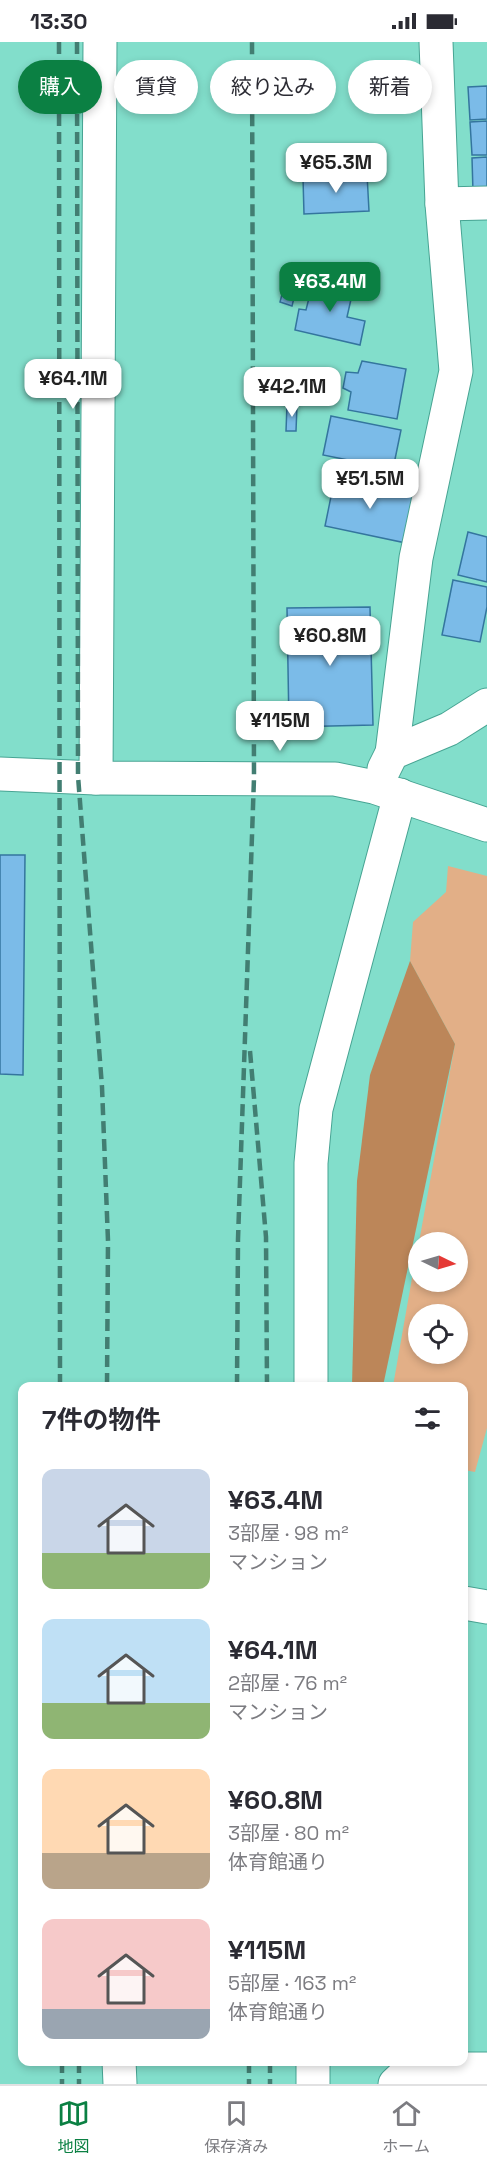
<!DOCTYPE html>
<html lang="ja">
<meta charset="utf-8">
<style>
:root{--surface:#fff;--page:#f7f7f7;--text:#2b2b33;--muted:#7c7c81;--line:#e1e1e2;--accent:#0b8043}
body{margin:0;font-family:"Space Grotesk","Noto Sans JP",sans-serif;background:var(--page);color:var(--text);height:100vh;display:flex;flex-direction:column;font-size:22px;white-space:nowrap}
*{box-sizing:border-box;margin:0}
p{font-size:20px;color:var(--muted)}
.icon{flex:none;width:33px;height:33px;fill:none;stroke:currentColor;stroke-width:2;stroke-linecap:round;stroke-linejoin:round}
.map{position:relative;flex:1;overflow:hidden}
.drawer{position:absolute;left:18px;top:1340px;width:450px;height:684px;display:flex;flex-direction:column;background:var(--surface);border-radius:12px;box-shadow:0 3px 9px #0003}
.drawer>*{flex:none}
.top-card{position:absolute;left:18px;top:18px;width:452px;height:54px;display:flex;gap:12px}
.needle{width:39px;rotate:95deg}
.buttons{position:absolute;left:408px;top:1190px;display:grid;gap:12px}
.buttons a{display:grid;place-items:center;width:60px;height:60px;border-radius:50%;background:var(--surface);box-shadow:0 3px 9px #0003;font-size:30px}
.price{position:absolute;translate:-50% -51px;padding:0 14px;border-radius:12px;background:#fff;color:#222;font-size:20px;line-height:39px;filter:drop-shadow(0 2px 3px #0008)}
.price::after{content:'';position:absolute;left:50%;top:36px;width:18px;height:14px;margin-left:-9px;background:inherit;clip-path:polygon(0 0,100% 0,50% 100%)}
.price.current{background:var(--accent);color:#fff}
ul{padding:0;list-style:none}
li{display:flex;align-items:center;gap:18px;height:150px;padding:0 24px}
li span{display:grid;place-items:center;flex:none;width:168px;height:120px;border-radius:12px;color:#555}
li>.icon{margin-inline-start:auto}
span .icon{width:72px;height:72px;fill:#fffc;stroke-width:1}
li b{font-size:26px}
h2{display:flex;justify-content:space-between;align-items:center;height:72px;padding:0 24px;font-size:26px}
.pill{padding:0 21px;border-radius:27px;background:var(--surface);box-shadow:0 3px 9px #0003;font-size:21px;line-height:54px}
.pill.current{background:var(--accent);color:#fff}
.status{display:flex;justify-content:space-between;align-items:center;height:42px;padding:0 30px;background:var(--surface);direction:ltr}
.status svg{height:16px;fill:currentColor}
.tabs{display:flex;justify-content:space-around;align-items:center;height:84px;border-top:2px solid var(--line);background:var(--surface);font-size:16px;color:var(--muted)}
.tabs a{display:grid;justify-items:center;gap:3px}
.tabs .current{color:var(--accent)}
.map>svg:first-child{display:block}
.green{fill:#e2af87;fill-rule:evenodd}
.forest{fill:#bc8659}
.building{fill:#7bbbe8;stroke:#34759e;stroke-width:1.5}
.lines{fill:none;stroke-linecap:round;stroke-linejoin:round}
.minor-casing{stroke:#47a493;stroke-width:35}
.tertiary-casing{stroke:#47a493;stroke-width:35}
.minor{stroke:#fff;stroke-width:33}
.tertiary{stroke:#fff;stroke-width:33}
.rail{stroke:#427e72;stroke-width:4.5;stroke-dasharray:12 6;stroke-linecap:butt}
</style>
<div class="status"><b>13:30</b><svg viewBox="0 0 49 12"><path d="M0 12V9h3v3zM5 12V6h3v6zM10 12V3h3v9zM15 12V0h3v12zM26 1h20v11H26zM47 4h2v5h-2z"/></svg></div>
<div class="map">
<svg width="487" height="2042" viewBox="0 0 487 2042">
<rect width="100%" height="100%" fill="#82decb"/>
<path class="green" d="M448 824 487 834V1386L475 1430 464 1428V1344H393L418 1202V1239H458V1200H419L455 1002 410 919 413 880 446 850ZM418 1272H458V1311H418Z"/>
<polygon class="forest" points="410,919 455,1002 383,1344 352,1344 357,1139 370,1033"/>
<g class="building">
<polygon points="487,44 487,77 470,78 468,45"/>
<polygon points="487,79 487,113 472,113 470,80"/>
<polygon points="487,115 487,149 473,150 472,116"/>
<polygon points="367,132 369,169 304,172 303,136"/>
<polygon points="314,236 354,244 347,275 365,279 360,303 295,288 299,267 306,268"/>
<polygon points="285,241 297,244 292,264 280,260"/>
<polygon points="362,319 406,327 397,377 348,368 351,350 343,346 346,330 358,331"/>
<polygon points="287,363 297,363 296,389 286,389"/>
<polygon points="331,374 401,388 393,427 323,413"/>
<polygon points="335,435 416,453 406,501 325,484"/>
<polygon points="468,490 487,495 487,540 458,533"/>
<polygon points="453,538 487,545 487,565 480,600 442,593"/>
<polygon points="370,565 373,683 289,685 287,566"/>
<polygon points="0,813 25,813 23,1033 0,1032"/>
</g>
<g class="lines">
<g class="minor-casing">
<g id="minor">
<polyline points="442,162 487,161"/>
<polyline points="392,711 416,516 456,329 442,162 436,0"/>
<polyline points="384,727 392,711 449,687 487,663"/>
<polyline points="96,736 100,0"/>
<polyline points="464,1561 487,1565"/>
<polyline points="119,2019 120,2042"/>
<polyline points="395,2042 411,2027 487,2027"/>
</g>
</g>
<g class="tertiary-casing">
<g id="tertiary">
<polyline points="0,732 96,736 335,737 374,745 487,783"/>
<polyline points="311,1344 311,1121 316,1067 400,753"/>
<polyline points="313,2019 313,2042"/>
</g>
</g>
<use href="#minor" class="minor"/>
<use href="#tertiary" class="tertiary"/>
<g class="rail">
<polyline points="59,0 60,1344"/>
<polyline points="77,0 78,734 102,1045 108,1199 107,1344"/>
<polyline points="250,1009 266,1195 267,1344"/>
<polyline points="237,1344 238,1197 254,736 252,0"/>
<polyline points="62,2019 62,2042"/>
<polyline points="79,2019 79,2042"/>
<polyline points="249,2019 249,2042"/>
<polyline points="270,2019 270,2042"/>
</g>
</g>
</svg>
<div class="buttons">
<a><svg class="needle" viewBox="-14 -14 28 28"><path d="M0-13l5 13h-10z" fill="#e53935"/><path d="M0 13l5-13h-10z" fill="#7c7c81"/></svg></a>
<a><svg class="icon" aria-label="locate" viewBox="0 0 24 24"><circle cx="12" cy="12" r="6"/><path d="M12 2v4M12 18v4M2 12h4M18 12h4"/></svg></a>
</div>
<b class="price" style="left:336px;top:152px">¥65.3M</b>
<b class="price current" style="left:330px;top:271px">¥63.4M</b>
<b class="price" style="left:73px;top:368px">¥64.1M</b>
<b class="price" style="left:292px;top:376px">¥42.1M</b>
<b class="price" style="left:370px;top:468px">¥51.5M</b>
<b class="price" style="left:330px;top:625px">¥60.8M</b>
<b class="price" style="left:280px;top:710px">¥115M</b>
<div class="top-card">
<a class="pill current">購入</a>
<a class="pill">賃貸</a>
<a class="pill">絞り込み</a>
<a class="pill">新着</a>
</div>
<section class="drawer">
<h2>7件の物件<svg class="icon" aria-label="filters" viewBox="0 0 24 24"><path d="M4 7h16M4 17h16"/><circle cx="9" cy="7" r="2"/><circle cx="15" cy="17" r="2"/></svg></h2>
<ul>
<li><span style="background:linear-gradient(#c9d6e8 70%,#8fb573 0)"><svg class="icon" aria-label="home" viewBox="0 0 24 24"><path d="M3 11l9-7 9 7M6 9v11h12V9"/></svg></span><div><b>¥63.4M</b><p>3部屋 · 98 m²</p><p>マンション</p></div></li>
<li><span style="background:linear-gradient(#bfe0f5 70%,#8fb573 0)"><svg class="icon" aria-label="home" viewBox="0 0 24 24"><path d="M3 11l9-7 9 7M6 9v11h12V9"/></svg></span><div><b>¥64.1M</b><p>2部屋 · 76 m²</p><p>マンション</p></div></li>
<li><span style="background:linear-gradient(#ffd9b3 70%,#b9a48a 0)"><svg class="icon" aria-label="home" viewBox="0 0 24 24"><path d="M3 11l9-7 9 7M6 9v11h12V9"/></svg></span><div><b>¥60.8M</b><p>3部屋 · 80 m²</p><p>体育館通り</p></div></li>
<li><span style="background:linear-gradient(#f6c9c9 75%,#9aa5b1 0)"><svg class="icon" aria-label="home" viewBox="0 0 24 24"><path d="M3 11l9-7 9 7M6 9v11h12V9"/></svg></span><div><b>¥115M</b><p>5部屋 · 163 m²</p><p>体育館通り</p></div></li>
</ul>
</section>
</div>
<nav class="tabs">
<a class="current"><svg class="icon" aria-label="map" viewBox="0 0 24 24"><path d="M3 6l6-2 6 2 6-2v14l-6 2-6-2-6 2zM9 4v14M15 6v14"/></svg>地図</a>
<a><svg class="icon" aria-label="saved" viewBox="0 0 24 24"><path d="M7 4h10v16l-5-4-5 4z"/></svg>保存済み</a>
<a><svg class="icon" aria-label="home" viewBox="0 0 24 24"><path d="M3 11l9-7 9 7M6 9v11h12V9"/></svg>ホーム</a>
</nav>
